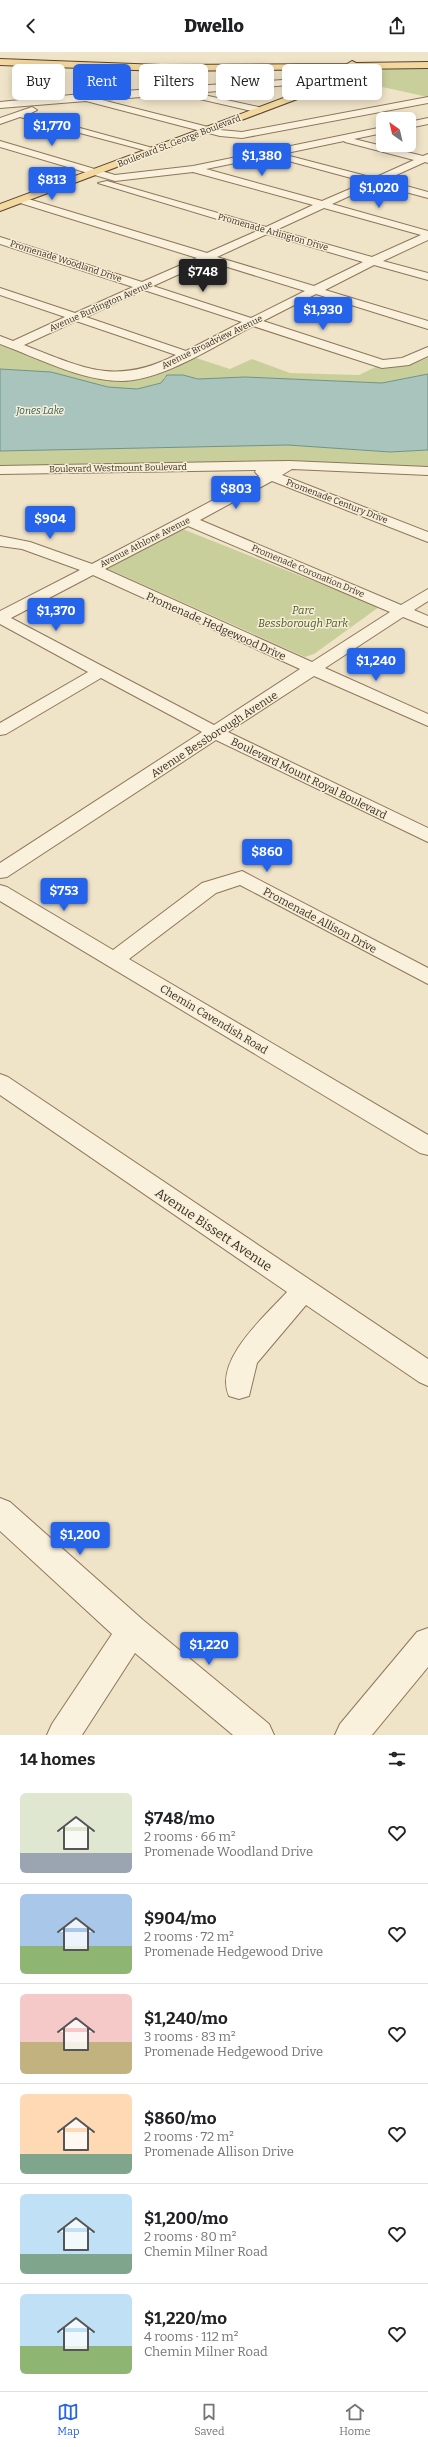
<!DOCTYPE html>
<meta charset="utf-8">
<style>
:root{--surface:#fff;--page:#f6f6f6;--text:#202124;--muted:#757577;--line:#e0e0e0;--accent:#2563eb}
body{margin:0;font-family:Bitter,serif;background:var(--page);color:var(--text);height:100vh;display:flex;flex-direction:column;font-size:15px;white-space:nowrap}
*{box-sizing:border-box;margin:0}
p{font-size:13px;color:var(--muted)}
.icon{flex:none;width:22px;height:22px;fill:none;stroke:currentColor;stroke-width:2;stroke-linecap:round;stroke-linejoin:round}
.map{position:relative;height:1683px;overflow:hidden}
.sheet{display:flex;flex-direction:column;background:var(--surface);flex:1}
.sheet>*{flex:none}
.top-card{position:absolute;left:12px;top:12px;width:404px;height:36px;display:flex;gap:8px}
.needle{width:26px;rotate:326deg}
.tools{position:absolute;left:376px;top:60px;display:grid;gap:8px}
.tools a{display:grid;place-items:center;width:40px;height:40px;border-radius:6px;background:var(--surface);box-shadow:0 2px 10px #0003;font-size:20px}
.price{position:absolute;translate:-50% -34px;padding:0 9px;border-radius:4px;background:var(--accent);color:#fff;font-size:13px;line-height:26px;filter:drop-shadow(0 1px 2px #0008)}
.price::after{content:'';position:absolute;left:50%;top:24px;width:12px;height:9px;margin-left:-6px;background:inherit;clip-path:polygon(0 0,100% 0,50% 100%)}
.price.selected{background:#222;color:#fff}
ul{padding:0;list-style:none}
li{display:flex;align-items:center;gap:12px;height:100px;padding:0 20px}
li+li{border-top:1px solid var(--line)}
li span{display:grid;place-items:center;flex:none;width:112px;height:80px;border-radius:6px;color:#555}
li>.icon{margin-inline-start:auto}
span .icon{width:48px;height:48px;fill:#fffc;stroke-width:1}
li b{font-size:17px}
h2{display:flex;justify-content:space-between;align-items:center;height:48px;padding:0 20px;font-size:17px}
.tag{padding:0 14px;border-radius:6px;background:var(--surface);box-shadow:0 2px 10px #0003;font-size:14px;line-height:36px}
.tag.selected{background:var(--accent);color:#fff}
header{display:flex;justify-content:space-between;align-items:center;height:52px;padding:0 20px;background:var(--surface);font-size:18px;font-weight:800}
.tab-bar{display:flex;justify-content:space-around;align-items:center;height:56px;border-top:1px solid var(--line);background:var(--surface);font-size:11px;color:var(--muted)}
.tab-bar a{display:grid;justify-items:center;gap:2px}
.tab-bar .selected{color:var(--accent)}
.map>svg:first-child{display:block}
.green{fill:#c9cf9b}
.water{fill:#a9c4bc;stroke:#6f938a}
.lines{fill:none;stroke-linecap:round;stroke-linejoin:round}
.minor-casing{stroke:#8d765c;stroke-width:2}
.major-casing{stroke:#5b4430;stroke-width:2}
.minor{fill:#faf1dc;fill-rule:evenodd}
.major{fill:#f3d9a0;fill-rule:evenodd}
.labels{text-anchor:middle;stroke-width:3;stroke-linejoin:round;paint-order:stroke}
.far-street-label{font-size:9px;fill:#3d2e20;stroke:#f7eed8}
.far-water-label{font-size:10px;font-style:italic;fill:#2f5d5a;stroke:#f7eed8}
.park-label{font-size:11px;font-style:italic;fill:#4d5a26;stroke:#f7eed8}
.street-label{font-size:11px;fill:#3d2e20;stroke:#f7eed8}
.near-street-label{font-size:13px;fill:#3d2e20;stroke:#f7eed8}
</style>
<header><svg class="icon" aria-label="back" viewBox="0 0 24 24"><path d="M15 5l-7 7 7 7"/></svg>Dwello<svg class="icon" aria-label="share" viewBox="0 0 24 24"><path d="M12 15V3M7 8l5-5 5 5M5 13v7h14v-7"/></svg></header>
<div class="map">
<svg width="428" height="1683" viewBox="0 0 428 1683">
<rect width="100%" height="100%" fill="#f0e4c8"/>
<g class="green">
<polygon points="428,14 428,45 355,29 388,16"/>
<polygon points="0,289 90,320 122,325 187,303 230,317 252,307 290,321 359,323 382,312 428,298 428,322 382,331 245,325 216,327 198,327 183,323 164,325 162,331 137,337 108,335 51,320 0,317"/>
<polygon points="288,393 389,400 428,398 428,419 290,413 0,419 0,399 18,398"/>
<polygon points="180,476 379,555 314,602 305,605 106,516"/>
</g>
<polygon class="water" points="0,317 51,320 108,335 137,337 161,331 167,323 183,323 198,327 245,325 382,331 428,322 428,398 390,400 288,393 0,399"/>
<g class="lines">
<g class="minor-casing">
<g id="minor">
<polygon points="297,27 301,30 300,32 195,41 263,56 265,58 260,61 191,45 190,43 193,41 102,48 220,78 242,80 428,45 428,51 242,86 220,84 86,49 0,56 0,50 81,42"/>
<polygon points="32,55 37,58 29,62 160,98 155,101 20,65 0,72 0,66"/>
<polygon points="428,66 428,72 409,76 409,70"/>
<path d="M383 75V81L354 87 423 104 428 102V111L425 110 385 128 428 140V146L376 132 332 152 428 179V188L383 209 428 221V228L374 213 325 238 428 269V277L316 242 263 269 383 308 402 306 428 295V304L409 313 382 316 253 274C216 293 164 328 122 329 81 329 38 306 0 292V284L13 289 65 265 0 243V236L75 261 133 235 0 192V185L142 230 197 206 17 150V146H25L207 201 257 179 98 131 107 129 266 175 313 153 193 120 115 129 0 95V89L115 123 193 114ZM344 89 345 90 414 108 374 126 282 102ZM270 104 366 130 322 149 206 117ZM324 156 421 183 372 205 276 178ZM267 182 363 210 314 234 217 205ZM208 209 305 239 251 266 153 234ZM144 238 242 270 186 299 86 265ZM76 269 176 303C115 334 84 316 24 293Z"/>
<path d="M290 409 428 415V423L292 417 282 423 428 480V490L272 429 200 468 401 553 428 537V549L414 558 428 564V575L403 565 325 616 428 662V674L314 624 228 680 428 776V790L216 688 7 825 0 826V811L202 680 101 626 6 682 0 683V671L88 620 0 572V559L80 518 22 497 0 494V484L30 490 92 512 259 424 255 420 256 418 0 422V414ZM188 474 390 560 312 610 105 517ZM93 523 300 617 214 673 11 566Z"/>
<polygon points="242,819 428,916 428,932 240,833 216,841 129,907 428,1083 428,1103 420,1101 0,849 0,833 7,835 113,898 202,831"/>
<path d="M0 1022 8 1025 428 1307V1334L419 1330 306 1253 257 1311 249 1344 239 1347 229 1344C213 1309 265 1264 287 1240L0 1043Z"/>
<polygon points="0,1446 10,1450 143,1568 269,1672 274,1683 233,1683 135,1601 82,1683 47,1683 52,1672 112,1582 0,1479"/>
<polygon points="428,1576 428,1615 372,1683 335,1683 340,1672 417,1580"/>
</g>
</g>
<g class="major-casing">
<polygon id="major" points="0,7 161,13 347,12 352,9 356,11 428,10 428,16 352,17 324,37 0,159 0,152 318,33 340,17 161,19 0,13"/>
</g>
<use href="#minor" class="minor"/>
<use href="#major" class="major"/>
</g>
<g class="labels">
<g class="far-street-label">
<text transform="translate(179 89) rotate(-21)" y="3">Boulevard St. George Boulevard</text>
<text transform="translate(273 180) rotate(16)" y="3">Promenade Arlington Drive</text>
<text transform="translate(66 209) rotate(18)" y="3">Promenade Woodland Drive</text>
<text transform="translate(101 254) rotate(-24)" y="3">Avenue Burlington Avenue</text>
<text transform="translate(212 290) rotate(-26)" y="3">Avenue Broadview Avenue</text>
<text transform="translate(118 416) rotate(-1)" y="3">Boulevard Westmount Boulevard</text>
<text transform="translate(337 449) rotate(21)" y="3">Promenade Century Drive</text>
<text transform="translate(145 490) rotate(-27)" y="3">Avenue Athlone Avenue</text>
<text transform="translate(308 519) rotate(23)" y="3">Promenade Coronation Drive</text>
</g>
<g class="far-water-label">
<text x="40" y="362">Jones Lake</text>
</g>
<g class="park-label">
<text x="303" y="562">Parc<tspan x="303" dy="13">Bessborough Park</tspan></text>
</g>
<g class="street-label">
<text transform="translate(216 574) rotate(24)" y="4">Promenade Hedgewood Drive</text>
<text transform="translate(214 682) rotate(-33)" y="4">Avenue Bessborough Avenue</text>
<text transform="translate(309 726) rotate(26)" y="4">Boulevard Mount Royal Boulevard</text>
<text transform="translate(320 868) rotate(28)" y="4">Promenade Allison Drive</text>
<text transform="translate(214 967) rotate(31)" y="4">Chemin Cavendish Road</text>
</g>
<g class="near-street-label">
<text transform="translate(214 1177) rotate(34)" y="5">Avenue Bissett Avenue</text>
</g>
</g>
</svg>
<div class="tools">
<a><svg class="needle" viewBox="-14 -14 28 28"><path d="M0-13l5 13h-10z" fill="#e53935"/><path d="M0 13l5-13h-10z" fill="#757577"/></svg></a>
</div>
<b class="price" style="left:52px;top:95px">$1,770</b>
<b class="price" style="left:262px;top:125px">$1,380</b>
<b class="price" style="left:52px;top:149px">$813</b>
<b class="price" style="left:379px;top:157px">$1,020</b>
<b class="price selected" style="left:203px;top:241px">$748</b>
<b class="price" style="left:323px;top:279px">$1,930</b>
<b class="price" style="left:236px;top:458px">$803</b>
<b class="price" style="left:50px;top:488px">$904</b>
<b class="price" style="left:56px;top:580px">$1,370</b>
<b class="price" style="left:376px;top:630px">$1,240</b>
<b class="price" style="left:267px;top:821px">$860</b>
<b class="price" style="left:64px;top:860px">$753</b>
<b class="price" style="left:80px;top:1504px">$1,200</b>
<b class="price" style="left:209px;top:1614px">$1,220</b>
<div class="top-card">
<a class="tag">Buy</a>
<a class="tag selected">Rent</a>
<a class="tag">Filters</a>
<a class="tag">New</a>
<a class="tag">Apartment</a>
</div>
</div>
<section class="sheet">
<h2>14 homes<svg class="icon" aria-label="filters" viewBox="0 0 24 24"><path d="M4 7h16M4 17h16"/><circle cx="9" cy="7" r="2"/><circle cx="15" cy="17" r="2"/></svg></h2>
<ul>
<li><span style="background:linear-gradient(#dfe7d0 75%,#9aa5b1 0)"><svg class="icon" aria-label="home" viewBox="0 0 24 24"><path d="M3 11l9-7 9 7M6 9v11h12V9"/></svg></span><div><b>$748/mo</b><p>2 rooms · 66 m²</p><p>Promenade Woodland Drive</p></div><svg class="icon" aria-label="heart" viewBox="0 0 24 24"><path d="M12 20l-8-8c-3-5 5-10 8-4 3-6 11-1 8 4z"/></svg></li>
<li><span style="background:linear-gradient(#a9c7e8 65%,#8fb573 0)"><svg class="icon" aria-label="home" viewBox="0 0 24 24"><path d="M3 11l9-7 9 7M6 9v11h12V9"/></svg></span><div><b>$904/mo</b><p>2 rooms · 72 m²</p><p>Promenade Hedgewood Drive</p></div><svg class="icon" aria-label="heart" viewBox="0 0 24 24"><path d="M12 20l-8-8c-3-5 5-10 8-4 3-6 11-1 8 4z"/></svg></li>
<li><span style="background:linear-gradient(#f6c9c9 60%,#c2b280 0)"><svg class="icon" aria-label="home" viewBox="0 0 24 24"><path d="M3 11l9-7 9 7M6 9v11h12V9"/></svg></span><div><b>$1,240/mo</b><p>3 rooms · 83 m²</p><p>Promenade Hedgewood Drive</p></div><svg class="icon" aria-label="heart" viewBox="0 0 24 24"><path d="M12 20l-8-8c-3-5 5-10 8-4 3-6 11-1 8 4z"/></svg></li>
<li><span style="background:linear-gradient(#ffd9b3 75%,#7fa58c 0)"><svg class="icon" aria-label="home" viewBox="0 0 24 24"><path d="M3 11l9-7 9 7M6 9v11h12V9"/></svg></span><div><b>$860/mo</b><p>2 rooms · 72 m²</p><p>Promenade Allison Drive</p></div><svg class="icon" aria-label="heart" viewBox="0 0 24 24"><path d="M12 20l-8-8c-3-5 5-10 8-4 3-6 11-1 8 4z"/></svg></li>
<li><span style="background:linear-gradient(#bfe0f5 75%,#7fa58c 0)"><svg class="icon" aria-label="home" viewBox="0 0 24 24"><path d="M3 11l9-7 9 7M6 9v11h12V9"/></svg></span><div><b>$1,200/mo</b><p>2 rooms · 80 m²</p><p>Chemin Milner Road</p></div><svg class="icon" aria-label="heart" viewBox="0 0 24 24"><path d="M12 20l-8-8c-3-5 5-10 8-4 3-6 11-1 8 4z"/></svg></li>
<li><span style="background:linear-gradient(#bfe0f5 65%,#8fb573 0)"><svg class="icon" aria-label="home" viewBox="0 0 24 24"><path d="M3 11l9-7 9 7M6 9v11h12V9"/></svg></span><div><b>$1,220/mo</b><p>4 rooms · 112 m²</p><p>Chemin Milner Road</p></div><svg class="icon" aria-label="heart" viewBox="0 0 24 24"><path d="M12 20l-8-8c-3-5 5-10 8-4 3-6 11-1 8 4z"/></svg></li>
</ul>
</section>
<nav class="tab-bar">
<a class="selected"><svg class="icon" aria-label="map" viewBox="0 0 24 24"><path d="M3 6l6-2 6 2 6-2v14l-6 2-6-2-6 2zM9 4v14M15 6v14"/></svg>Map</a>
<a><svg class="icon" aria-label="saved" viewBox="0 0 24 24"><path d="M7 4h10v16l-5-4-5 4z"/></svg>Saved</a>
<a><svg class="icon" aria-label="home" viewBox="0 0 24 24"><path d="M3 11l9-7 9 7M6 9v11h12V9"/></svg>Home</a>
</nav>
